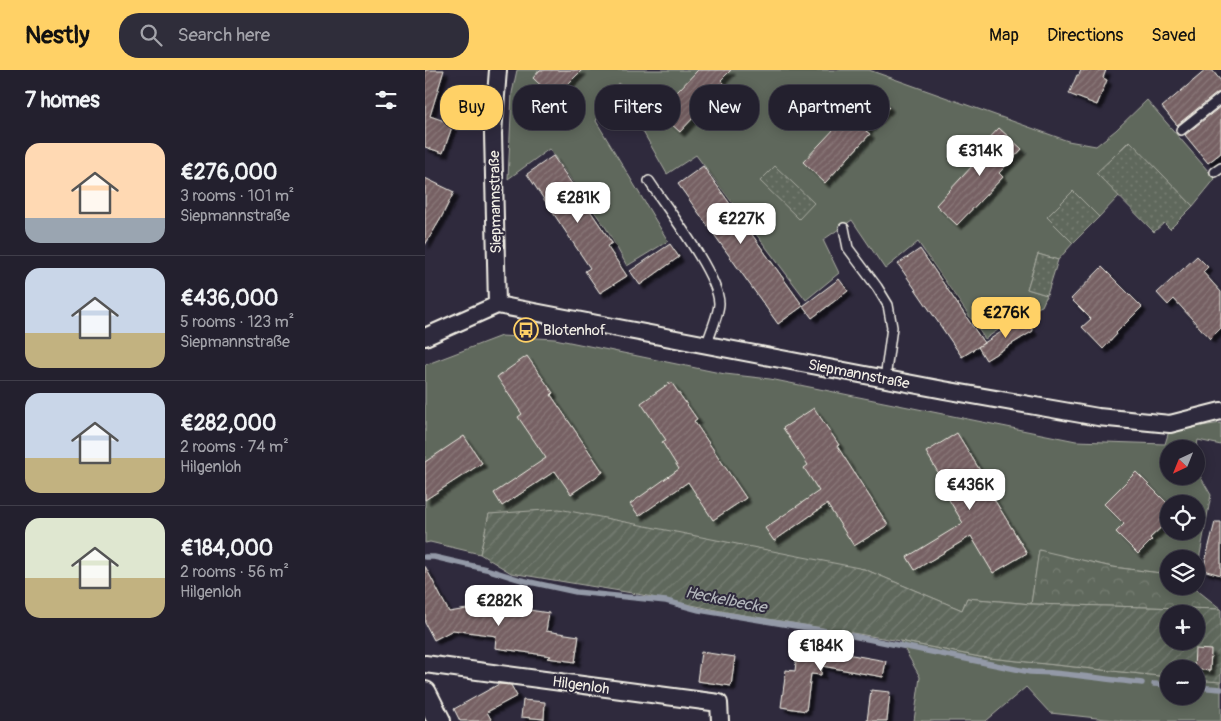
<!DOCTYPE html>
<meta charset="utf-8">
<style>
:root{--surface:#23202e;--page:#2f2d3a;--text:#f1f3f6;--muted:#a3a3aa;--line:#403e4a;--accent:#ffd166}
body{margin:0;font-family:Pangolin,sans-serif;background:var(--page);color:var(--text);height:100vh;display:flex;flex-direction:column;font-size:19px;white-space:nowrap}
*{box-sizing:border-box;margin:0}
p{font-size:16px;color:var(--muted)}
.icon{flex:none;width:28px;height:28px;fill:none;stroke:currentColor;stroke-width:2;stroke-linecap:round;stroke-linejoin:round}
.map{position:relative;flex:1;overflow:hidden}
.drawer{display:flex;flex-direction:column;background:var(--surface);width:425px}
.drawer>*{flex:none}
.hud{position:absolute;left:15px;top:15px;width:475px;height:45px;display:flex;gap:10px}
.needle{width:32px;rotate:223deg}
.buttons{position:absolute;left:735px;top:370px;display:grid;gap:10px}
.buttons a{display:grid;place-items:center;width:45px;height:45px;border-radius:50%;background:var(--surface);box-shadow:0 2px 12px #0003,0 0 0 1px var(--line);font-size:25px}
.price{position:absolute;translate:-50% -42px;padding:0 11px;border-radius:10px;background:#fff;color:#222;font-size:16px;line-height:32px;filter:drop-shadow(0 1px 2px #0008)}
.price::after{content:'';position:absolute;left:50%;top:30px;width:15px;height:11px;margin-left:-8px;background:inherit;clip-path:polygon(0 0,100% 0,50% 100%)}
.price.current{background:var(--accent);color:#111}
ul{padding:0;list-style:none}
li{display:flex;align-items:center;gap:15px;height:125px;padding:0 25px}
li+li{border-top:1px solid var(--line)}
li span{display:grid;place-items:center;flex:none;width:140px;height:100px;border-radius:15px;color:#555}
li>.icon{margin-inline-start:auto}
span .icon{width:60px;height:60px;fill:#fffc;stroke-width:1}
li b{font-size:21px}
h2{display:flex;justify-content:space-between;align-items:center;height:60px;padding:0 25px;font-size:21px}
.tag{padding:0 18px;border-radius:20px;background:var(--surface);box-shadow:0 2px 12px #0003,0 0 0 1px var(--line);font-size:18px;line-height:45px}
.tag.current{background:var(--accent);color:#111}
header{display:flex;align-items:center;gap:30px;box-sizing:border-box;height:70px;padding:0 25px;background:var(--accent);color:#111}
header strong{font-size:24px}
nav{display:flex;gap:28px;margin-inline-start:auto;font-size:18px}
.search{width:350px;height:45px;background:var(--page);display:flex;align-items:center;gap:12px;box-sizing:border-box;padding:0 18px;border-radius:20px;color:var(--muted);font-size:19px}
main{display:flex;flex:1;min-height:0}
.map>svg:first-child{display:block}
.grass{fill:#5f685c;stroke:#aaaca2;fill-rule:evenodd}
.forest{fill:url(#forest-crowns);stroke:#aaaca2}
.park{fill:url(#park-dots);stroke:#aaaca2}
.garden{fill:url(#garden-furrows);stroke:#aaaca2;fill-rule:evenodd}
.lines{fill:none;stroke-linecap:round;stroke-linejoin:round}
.stream{stroke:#9399a7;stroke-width:5.5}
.building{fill:url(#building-hatch);stroke:#f4f1e8;filter:url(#shadow)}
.lane-casing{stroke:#f4f1e8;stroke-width:12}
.street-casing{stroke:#f4f1e8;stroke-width:20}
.secondary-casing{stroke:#f4f1e8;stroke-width:26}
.lane{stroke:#2f2a3d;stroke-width:9}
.street{stroke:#2f2a3d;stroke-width:16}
.secondary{stroke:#2f2a3d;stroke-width:22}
.labels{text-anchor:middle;stroke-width:4;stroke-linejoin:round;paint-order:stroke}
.street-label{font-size:15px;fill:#f4f1e8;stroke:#2f2a3d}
.poi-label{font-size:15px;fill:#f4f1e8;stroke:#2f2a3d;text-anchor:start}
.water-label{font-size:16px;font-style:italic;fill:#b3b7bc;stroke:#2f2a3d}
</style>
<header>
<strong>Nestly</strong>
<div class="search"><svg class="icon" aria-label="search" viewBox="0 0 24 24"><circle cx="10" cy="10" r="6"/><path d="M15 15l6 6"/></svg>Search here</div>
<nav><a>Map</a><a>Directions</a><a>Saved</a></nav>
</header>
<main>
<section class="drawer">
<h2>7 homes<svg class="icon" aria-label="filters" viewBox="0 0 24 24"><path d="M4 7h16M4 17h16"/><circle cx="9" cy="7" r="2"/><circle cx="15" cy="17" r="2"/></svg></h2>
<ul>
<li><span style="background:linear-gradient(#ffd9b3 75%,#9aa5b1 0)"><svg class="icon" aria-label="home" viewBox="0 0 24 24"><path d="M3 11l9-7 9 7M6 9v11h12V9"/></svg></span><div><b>€276,000</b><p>3 rooms · 101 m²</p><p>Siepmannstraße</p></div></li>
<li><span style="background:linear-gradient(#c9d6e8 65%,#c2b280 0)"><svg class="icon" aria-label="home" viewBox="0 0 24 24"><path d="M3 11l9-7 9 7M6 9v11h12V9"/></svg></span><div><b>€436,000</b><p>5 rooms · 123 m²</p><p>Siepmannstraße</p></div></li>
<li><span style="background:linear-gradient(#c9d6e8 65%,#c2b280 0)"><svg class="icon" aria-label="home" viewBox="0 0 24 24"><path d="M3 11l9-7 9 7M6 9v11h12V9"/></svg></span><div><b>€282,000</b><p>2 rooms · 74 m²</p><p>Hilgenloh</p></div></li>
<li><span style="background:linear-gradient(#dfe7d0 60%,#c2b280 0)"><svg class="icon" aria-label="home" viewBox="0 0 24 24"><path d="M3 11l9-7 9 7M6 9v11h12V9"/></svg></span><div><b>€184,000</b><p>2 rooms · 56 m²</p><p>Hilgenloh</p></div></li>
</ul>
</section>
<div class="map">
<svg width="796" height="651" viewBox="0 0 796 651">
<defs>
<pattern id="forest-crowns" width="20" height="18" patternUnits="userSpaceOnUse" patternTransform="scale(1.25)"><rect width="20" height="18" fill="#5f685c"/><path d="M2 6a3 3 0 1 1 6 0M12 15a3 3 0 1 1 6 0" fill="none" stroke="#777e73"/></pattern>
<pattern id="park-dots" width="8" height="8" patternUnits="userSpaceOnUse" patternTransform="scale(1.25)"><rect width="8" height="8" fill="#5f685c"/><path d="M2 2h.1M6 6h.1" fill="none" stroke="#777e73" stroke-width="1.8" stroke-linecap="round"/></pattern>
<pattern id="garden-furrows" width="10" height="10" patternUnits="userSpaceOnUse" patternTransform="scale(1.25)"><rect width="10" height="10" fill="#5f685c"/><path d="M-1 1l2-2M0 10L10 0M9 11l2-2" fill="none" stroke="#777e73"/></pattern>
<pattern id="building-hatch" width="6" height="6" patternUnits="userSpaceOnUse" patternTransform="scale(1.25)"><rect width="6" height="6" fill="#766163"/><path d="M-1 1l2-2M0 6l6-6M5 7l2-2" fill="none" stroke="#8a7879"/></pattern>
<filter id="shadow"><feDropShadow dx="4.5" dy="4.5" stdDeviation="1" flood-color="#0009"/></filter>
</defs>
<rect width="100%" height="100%" fill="#2f2a3d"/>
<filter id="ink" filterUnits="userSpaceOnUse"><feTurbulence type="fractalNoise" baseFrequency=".02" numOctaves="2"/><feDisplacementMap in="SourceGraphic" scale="10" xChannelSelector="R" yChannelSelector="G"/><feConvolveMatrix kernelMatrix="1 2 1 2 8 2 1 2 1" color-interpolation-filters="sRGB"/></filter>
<g filter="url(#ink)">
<g class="grass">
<polygon points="92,0 444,0 643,71 671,76 691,60 722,30 790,109 768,136 704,71 672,103 694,126 674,147 648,121 622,147 648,173 633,190 613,184 602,219 622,225 617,236 596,244 560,269 493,172 460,199 427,150 398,170 414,203 381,230 271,85 242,104 217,60 225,50 226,40 193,13 171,51 243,171 202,196 181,158 124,79 83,109 87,23"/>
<path d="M76 266 130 269 300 304 345 309 651 371 740 374 744 361 796 353V375L773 370 771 381V379H744V406H771V399L786 425 772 501 771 489H744V504L688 497 614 481 606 534 542 528 537 540 439 499 64 444 55 484 5 472 0 473V295ZM744 434H771V461H744Z"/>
<polygon points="475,571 555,587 744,607 744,626 771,626 771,610 796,612 796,651 700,651 625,643 601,617 561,651 489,651 495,607"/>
</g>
<polygon class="forest" points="614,480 687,497 744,504 744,516 767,516 796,539 606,534"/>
<g class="park">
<polygon points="705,71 768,136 745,159 739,153 729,162 671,103"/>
<polygon points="350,96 389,133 374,149 335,111"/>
<polygon points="648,121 674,147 648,173 622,147"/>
<polygon points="613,184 633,190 622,225 602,219"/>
</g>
<path class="garden" d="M134 439 439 499 537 540 542 528 606 534 796 539V612L771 610V599H744V607L555 587 475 571 301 542 207 523 86 503 55 484 64 444ZM744 544H771V571H744Z"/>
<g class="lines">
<g class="stream">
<path d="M0 487H9L61 499 96 510 151 522 241 531 274 540 413 563 605 602C642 602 680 610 717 613"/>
<polyline points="729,614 744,615"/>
<polyline points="771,617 796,619"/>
</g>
</g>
<g class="building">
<polygon points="0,0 19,0 5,46 28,54 18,83 0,77"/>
<polygon points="115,0 157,0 129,28 108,8"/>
<polygon points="273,0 306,0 296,10 300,14 255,62 233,42"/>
<polygon points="656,0 681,0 678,8 682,10 672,35 644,24 652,5 654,5"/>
<polygon points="781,0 787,0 796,11 796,22 792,23 752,55 737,37"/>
<polygon points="442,15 464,37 441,61 445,64 400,113 378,92 429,38 425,33"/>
<polygon points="196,18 225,45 214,57 184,31"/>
<polygon points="796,36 796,83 783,93 760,65"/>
<polygon points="574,58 597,79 574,103 578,107 532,155 511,135 562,80 557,76"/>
<polygon points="128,86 187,173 182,176 202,206 175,223 160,201 165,198 102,104"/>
<polygon points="278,96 378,236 353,254 253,114"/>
<polygon points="0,108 29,122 15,150 0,175"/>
<polygon points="245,174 254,187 215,215 205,201"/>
<polygon points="495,179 559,273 537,287 473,194"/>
<polygon points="772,186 783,197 778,202 796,222 796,258 785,269 749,229 743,235 732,223"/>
<polygon points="677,197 717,237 691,263 692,264 678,279 657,257 666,249 646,229"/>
<polygon points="414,209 423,221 387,248 378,236"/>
<polygon points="599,247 608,261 561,290 553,277"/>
<polygon points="102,286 128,323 126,325 178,402 146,424 130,401 77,436 69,423 121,388 93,347 97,344 72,307"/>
<polygon points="246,312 272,349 269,351 321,428 288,450 263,412 214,446 205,434 254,399 237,372 241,370 216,333"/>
<polygon points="389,338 414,375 412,376 463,455 429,476 402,434 349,471 340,458 394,421 379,398 383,395 358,358"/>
<polygon points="532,363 556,402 553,403 602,483 568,503 546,466 490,500 482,487 538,453 520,423 524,421 501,382"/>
<polygon points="39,366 57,393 0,430 0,392"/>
<polygon points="711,402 744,435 744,450 725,468 727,470 713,484 691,462 699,454 679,434"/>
<polygon points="790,452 796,452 796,505 778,500"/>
<polygon points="0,496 24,542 48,538 91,544 91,538 124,543 121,561 154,566 150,592 122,588 126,586 70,578 71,566 28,560 9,570 0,553"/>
<polygon points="373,574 400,577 399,580 461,591 458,607 397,596 396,605 386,604 381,641 356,637 361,600 370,601"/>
<polygon points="770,579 786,580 785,601 769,599"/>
<polygon points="276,582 310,587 306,616 272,611"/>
<polygon points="74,614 86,615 92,626 62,642 67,651 35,651 29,639"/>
<polygon points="446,620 465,622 462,651 442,651"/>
<polygon points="98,630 120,632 119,649 96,647"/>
</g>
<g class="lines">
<g class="lane-casing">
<g id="lane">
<polyline points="756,60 796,28"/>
<polyline points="790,102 796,98"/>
<path d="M224 111C241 137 293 204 294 233 294 244 285 263 282 274"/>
<polyline points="419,158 423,178 452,217 463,235 467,257 460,309"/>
</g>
</g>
<g class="street-casing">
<g id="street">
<polyline points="72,235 68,63 73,0"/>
<polyline points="0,267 72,235 519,320 673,347 745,354 796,341"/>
<polyline points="0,594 294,633 295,651"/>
</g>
</g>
<g class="secondary-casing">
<polyline id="secondary" points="0,623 14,651"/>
</g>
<use href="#lane" class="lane"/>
<use href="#street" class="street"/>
<use href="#secondary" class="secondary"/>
</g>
</g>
<defs>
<g id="bus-ring" transform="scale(1.25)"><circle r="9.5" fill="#2f2a3d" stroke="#ffd166" stroke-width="1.5"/><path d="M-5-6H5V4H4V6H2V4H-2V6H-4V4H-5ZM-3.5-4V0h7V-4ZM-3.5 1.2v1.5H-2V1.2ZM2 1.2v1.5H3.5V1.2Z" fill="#ffd166"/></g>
</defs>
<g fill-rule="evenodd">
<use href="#bus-ring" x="101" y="260"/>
</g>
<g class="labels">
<g class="street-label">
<text transform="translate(70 132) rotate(-91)" y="5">Siepmannstraße</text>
<text transform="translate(434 304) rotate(11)" y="5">Siepmannstraße</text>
<text transform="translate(156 615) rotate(8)" y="5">Hilgenloh</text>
</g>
<g class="poi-label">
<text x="118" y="265">Blotenhof</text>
</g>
<g class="water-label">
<text transform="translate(301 529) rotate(11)" y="6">Heckelbecke</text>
</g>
</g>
</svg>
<div class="buttons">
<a><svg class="needle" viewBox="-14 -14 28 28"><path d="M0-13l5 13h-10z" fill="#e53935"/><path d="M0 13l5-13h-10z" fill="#a3a3aa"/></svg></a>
<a><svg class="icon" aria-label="locate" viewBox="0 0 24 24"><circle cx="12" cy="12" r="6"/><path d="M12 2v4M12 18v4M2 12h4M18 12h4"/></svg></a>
<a><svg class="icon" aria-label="layers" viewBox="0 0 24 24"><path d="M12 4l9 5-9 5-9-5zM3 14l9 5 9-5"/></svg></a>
<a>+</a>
<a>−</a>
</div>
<b class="price" style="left:555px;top:107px">€314K</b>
<b class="price" style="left:153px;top:154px">€281K</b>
<b class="price" style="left:316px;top:175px">€227K</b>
<b class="price current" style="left:581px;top:269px">€276K</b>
<b class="price" style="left:545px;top:441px">€436K</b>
<b class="price" style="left:74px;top:557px">€282K</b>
<b class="price" style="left:396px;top:602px">€184K</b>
<div class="hud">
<a class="tag current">Buy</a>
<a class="tag">Rent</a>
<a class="tag">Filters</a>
<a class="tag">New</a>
<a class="tag">Apartment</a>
</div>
</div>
</main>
